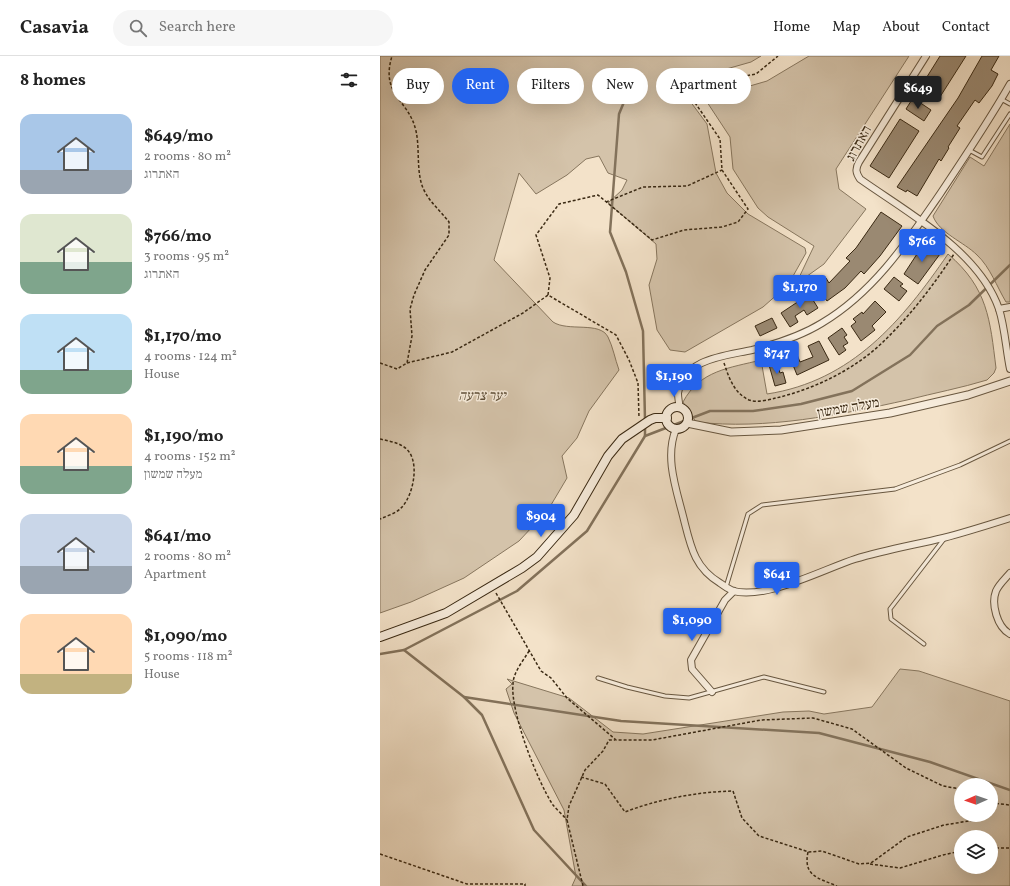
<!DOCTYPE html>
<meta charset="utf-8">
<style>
:root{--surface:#fff;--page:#f6f6f6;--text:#222;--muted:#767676;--line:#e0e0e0;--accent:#2563eb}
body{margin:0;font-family:Vollkorn,"Frank Ruhl Libre",serif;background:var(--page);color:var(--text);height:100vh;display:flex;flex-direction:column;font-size:15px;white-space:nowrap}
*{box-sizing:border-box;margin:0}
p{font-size:13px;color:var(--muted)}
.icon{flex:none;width:22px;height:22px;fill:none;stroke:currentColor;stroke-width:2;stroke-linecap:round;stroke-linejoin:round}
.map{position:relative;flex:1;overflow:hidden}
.drawer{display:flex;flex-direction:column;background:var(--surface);width:380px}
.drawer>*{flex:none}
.top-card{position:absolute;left:12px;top:12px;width:380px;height:36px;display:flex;gap:8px}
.needle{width:26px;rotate:268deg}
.buttons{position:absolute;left:574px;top:722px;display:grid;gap:8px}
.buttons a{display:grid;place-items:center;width:44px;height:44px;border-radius:50%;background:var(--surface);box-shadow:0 4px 16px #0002;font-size:20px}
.price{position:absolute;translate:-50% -34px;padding:0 9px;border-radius:4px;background:var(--accent);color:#fff;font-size:13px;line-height:26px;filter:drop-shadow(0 1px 2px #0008)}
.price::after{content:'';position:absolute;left:50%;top:24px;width:12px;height:9px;margin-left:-6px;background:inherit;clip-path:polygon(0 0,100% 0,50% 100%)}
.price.current{background:#222;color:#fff}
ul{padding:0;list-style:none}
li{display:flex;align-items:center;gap:12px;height:100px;padding:0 20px}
li span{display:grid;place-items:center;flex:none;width:112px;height:80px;border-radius:12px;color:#555}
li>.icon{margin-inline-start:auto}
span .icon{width:48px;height:48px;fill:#fffc;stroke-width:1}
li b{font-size:17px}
h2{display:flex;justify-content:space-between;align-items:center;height:48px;padding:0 20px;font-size:17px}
.tag{padding:0 14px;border-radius:18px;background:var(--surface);box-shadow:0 4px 16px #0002;font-size:14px;line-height:36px}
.tag.current{background:var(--accent);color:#fff}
header{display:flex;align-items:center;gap:24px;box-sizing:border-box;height:56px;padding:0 20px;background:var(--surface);border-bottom:1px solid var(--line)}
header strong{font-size:19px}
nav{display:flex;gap:22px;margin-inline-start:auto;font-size:14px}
.search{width:280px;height:36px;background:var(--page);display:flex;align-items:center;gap:10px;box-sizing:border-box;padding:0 14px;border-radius:22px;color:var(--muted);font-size:15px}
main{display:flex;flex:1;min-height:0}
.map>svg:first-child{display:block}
.green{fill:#d4c3aa;stroke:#87765e;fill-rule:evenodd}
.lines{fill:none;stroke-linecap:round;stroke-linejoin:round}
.stream{stroke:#83725b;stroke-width:2.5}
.building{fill:#9a8972;stroke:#3a2913}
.service-casing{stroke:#685740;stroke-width:5}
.minor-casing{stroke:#685740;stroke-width:8}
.tertiary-casing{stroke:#685740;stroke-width:9}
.secondary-casing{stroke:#3a2913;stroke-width:10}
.path{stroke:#3a2913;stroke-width:1.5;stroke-dasharray:3 2;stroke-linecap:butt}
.service{stroke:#f7ecdc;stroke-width:3}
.minor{stroke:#f7ecdc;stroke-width:6}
.tertiary{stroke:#f7ecdc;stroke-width:7}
.secondary{stroke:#f7ecdc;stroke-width:8}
.labels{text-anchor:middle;stroke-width:3;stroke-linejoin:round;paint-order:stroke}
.street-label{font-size:14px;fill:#3a2913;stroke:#f7ecdc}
.park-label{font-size:14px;font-style:italic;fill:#605039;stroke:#f7ecdc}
</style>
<header>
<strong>Casavia</strong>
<div class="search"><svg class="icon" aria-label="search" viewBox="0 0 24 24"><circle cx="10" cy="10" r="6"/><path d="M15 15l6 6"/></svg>Search here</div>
<nav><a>Home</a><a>Map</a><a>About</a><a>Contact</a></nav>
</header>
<main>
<section class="drawer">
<h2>8 homes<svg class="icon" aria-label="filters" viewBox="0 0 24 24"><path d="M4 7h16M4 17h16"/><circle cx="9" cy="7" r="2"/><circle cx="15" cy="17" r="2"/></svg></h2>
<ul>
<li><span style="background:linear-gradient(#a9c7e8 70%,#9aa5b1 0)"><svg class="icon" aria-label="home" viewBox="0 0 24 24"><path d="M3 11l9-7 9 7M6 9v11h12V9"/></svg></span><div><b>$649/mo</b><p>2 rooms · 80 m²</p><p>האתרוג</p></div></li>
<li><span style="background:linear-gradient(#dfe7d0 60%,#7fa58c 0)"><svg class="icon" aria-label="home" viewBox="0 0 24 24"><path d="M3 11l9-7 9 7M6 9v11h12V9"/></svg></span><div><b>$766/mo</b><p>3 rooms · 95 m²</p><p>האתרוג</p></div></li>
<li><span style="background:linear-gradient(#bfe0f5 70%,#7fa58c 0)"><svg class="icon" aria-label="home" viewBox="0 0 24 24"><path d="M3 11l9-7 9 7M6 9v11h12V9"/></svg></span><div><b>$1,170/mo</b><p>4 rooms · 124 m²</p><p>House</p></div></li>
<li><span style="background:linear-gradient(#ffd9b3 65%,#7fa58c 0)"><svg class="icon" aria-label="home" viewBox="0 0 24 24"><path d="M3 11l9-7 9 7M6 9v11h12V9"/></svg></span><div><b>$1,190/mo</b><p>4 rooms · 152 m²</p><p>מעלה שמשון</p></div></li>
<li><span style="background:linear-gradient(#c9d6e8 65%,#9aa5b1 0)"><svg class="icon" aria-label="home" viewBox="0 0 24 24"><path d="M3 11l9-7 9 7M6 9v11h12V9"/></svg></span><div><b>$641/mo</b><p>2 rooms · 80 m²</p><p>Apartment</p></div></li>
<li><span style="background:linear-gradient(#ffd9b3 75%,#c2b280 0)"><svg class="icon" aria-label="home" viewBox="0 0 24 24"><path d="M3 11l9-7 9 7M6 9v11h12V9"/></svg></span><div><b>$1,090/mo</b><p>5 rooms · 118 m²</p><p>House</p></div></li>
</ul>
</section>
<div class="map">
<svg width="630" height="830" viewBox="0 0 630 830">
<rect width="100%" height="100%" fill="#f3e2c9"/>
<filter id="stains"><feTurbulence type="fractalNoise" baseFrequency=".005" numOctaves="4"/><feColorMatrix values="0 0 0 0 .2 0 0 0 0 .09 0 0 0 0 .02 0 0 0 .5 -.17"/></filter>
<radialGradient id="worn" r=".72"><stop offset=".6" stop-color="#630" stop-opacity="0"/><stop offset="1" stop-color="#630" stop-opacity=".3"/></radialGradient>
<g class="green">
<path d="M0 0H381L371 6 304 25 301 33 327 68 336 117 347 137 368 158 425 192 426 197 408 229 383 251 305 296 290 294 277 274 269 229 277 203 276 188 228 147 242 134 247 124 228 117 219 100 206 103 187 119 156 138 139 117 114 204 173 266C188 276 220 265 228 281 233 291 235 303 239 314L209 355 197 382 182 400 187 422 168 454 139 485 84 522 31 546 0 557Z"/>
<polygon points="429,0 529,0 456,113 459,133 486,153 444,208 416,228 434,190 388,161 378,152 353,113 350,81 325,43 387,25"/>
<path d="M630 68V246H626C617 231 610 211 597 199 584 186 559 177 553 160L590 101 604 110Z"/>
<path d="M568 198C608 232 610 264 616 312L614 317 607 324C581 332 554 337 527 344 459 359 386 374 316 366L303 346C320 314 350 312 381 304L387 338C472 325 522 265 568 198Z"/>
<path d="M520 613 539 615 630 645V830H192L196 821 184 754 134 657 126 633 132 628 127 623 189 642 233 676 263 678 403 656 429 655 444 658 492 651ZM581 729H611V759H581ZM581 781H611V811H581Z"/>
</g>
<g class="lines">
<g class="stream">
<polyline points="254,22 239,58 230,176 246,216 263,275 265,364"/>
<polyline points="265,369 265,380"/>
<polyline points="24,594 84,641 102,659 154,774 206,830"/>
<polyline points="0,598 24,594 137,535 207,475 265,380 330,355 373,355 421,348 472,335 530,299 557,270 589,249 630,209"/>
<polyline points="84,641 241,665 439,677 550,706 630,734"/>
</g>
</g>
<g class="building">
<polygon points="560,0 586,0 558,44 540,32"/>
<polygon points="602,0 619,0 611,14 618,18 612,30 599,47 595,44 577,70 580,72 568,91 569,92 561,105 559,103 537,140 527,134 526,136 517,131 578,42"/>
<polygon points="533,42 551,54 544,65 526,53"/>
<polygon points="520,63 539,75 509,122 490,110"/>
<polygon points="501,156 522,170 500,200 484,218 481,215 465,232 447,245 436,230 446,222 449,227 470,205 466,202 476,192"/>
<polygon points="543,186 560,198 538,228 524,218 537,198 536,197"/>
<polygon points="514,221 523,228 520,230 527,235 519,245 504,233"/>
<polygon points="428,236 438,252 427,259 424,254 415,260 418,266 410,271 401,257 419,245 417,243"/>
<polygon points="495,245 506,256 492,270 495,274 481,285 471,270 476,266 473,263 482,256 483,258"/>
<polygon points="392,262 397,272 380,280 375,270"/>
<polygon points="462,272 467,279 464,281 468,287 463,290 466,294 459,299 448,282"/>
<polygon points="439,285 449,304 417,319 409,299 416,296 420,306 433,301 428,290"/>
<polygon points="397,307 400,317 403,316 406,327 395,330 389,309"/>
</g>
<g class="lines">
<g class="service-casing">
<g id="service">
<polyline points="621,43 630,48"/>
<polyline points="589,94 602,101 630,58"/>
<polyline points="346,531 368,458 382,449 515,433 580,409 630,385"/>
<polyline points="544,588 511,563 510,553 564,483"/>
<polyline points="218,622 247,631 285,640 309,642 384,621 444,636"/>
</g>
</g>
<g class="minor-casing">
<g id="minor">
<path d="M546 0 479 106C475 113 476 117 480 123 528 157 599 195 619 253 625 272 626 294 630 313"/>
<polyline points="619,253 630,251"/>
<path d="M300 352C299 347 298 341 298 337 304 302 345 300 372 294 396 288 421 280 442 267 494 236 527 186 560 138 584 102 609 65 630 28"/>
<path d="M296 373C284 402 297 435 304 464 311 492 315 512 340 527 344 530 349 533 353 535 386 544 444 513 475 503 504 494 534 489 563 482 586 476 608 469 630 462"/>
<path d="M630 517C626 522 619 528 616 535 611 548 617 571 630 578"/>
<polyline points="332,636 312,613 311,604 345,544 354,535"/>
</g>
</g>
<g class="tertiary-casing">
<polyline id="tertiary" points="307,367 351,376 401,374 510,357 588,339 630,325"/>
</g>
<g class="secondary-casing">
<g id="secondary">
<circle cx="297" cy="362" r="11"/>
<polyline points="0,581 66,557 142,512 157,501 194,459 228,400 242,383 270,364 275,362 287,362"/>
</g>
</g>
<g class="path">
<polyline points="226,146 263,131 307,130 342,114"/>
<polyline points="168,239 170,222 156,179 179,148 218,139 272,184 304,174 342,171 358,166 368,153 342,114 340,83 309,38 338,25 376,18 398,0"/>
<path d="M0 307 17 313 27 307 32 280 30 253 34 239 45 214 69 179V166C60 154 49 146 43 132 36 115 40 93 36 75 29 43 0 40 12 0"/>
<polyline points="27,307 72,296 143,257 168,239 236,279 249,304 258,327 259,362"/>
<path d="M344 307C349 322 354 337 369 344 377 347 388 344 396 342 434 333 474 314 503 286 530 260 553 230 574 198"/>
<path d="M0 383C8 385 17 386 24 391 41 402 34 438 22 451 17 457 7 460 0 463"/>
<polyline points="116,537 161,615 171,622 187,642 236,684 272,684 381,664 433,662 472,673 526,712 563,730 581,733"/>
<path d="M149 595C143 605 133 617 133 628 130 655 157 725 173 749 177 754 183 759 187 764"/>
<path d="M201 721 225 728 245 756C279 743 316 736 353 735L362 762 379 780 429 796 442 795 479 808 491 807 527 781 564 769 595 764 601 759"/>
<polyline points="611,747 630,749"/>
<polyline points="611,792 630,792"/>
<path d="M428 796C423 820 438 822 457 830"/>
<polyline points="0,798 87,828 145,828 145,830"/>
<polyline points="490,808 520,812 563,799 581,795"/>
<polyline points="203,830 187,764 189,750 205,714 223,695 229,684 235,684"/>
</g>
<use href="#service" class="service"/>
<use href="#minor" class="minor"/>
<use href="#tertiary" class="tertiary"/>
<use href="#secondary" class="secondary"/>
</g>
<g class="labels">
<g class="street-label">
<text transform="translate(478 87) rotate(-61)" y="5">האתרוג</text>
<text transform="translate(468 351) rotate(-10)" y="5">מעלה שמשון</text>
</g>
<g class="park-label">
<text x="102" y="344">יער צרעה</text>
</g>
</g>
<rect width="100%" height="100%" filter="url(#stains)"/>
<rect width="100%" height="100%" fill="url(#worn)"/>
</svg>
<div class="buttons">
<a><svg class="needle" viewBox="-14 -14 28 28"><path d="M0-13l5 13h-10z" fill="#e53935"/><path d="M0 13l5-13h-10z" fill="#767676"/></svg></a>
<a><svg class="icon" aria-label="layers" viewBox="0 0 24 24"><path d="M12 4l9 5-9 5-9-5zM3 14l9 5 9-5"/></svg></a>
</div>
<b class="price current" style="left:538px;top:54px">$649</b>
<b class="price" style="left:542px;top:207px">$766</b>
<b class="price" style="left:420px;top:253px">$1,170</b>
<b class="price" style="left:397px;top:319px">$747</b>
<b class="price" style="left:294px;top:342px">$1,190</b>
<b class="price" style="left:161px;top:482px">$904</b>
<b class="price" style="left:397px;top:540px">$641</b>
<b class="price" style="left:312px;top:586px">$1,090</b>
<div class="top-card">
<a class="tag">Buy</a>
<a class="tag current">Rent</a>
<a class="tag">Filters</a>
<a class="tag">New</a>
<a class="tag">Apartment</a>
</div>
</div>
</main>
